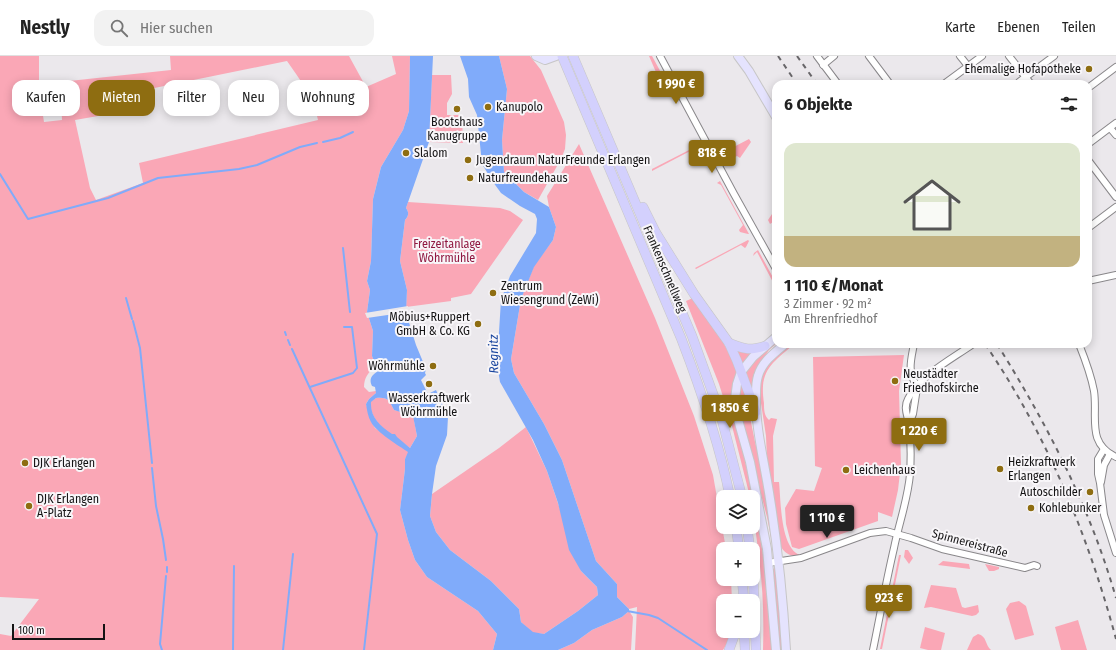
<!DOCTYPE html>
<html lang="de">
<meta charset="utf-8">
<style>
:root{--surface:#fff;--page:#f2f2f2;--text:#222;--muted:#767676;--line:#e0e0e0;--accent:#8e6d11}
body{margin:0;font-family:"Fira Sans Condensed",sans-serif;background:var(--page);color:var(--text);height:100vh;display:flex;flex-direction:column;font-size:15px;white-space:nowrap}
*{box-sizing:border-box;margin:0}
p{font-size:13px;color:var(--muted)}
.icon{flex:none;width:22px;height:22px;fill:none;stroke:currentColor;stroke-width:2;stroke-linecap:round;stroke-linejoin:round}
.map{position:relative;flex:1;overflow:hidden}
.panel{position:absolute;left:772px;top:24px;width:320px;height:268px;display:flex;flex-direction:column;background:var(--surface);border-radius:12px;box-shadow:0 2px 10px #0003}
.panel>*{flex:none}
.hud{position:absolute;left:12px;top:24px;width:380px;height:36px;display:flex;gap:8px}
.buttons{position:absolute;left:716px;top:434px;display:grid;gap:8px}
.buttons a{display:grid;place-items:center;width:44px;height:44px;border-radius:8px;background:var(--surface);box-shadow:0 2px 10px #0003;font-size:20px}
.scale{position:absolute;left:12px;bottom:10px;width:93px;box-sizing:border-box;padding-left:4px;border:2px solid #141314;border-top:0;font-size:11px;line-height:14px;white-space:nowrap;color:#141314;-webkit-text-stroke:3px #f8f6f9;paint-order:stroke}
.price{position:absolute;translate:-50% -34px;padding:0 9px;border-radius:4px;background:var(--accent);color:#fff;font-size:13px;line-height:26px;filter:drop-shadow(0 1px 2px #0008)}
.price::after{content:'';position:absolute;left:50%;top:24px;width:12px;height:9px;margin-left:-6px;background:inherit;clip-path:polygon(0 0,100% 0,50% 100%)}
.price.active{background:#222;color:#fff}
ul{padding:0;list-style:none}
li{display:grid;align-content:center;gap:8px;height:212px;padding:0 12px}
li span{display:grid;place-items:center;height:124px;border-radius:12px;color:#555}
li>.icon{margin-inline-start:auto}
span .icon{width:72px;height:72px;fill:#fffc;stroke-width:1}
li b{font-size:17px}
h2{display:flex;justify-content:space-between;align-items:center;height:48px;padding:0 12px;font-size:17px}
.chip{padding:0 14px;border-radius:12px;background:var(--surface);box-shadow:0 2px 10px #0003;font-size:14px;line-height:36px}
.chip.active{background:var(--accent);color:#fff}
header{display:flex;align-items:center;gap:24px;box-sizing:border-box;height:56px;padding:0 20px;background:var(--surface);border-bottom:1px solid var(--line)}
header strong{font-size:19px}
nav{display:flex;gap:22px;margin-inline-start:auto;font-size:14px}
.search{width:280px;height:36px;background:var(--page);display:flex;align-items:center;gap:10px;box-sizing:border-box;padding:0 14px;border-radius:12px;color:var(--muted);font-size:15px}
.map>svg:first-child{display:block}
.green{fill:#faa7b6;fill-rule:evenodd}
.water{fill:#80abfa;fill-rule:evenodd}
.pier{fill:#ebe8ec}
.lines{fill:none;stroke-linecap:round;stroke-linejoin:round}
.stream{stroke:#80abfa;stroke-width:2}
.minor-casing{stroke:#89878a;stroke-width:8}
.major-casing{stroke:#c7c6c7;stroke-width:10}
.highway-casing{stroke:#c7c6c7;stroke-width:10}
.minor{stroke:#fff;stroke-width:6}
.major{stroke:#e5e3fe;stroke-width:8}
.highway{stroke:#d3d0fd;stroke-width:9}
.rail{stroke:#686669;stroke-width:2;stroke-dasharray:5 5;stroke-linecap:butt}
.poi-dot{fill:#8e6d11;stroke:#f8f6f9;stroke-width:1.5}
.labels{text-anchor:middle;stroke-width:4;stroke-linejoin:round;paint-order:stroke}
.poi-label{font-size:12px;fill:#141314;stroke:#f8f6f9;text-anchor:start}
.park-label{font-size:12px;fill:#901941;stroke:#f8f6f9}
.street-label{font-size:12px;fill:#141314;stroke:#f8f6f9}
.water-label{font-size:13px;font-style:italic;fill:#18449e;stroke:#f8f6f9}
</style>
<header>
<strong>Nestly</strong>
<div class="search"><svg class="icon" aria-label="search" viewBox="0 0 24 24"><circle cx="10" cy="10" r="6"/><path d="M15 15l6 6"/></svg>Hier suchen</div>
<nav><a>Karte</a><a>Ebenen</a><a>Teilen</a></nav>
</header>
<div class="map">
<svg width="1116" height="594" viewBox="0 0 1116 594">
<rect width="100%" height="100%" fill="#ebe8ec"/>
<g class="green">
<path d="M0 0H39V34L44 66 62 64 60 26 171 14 170 0H349L366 31 396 18 392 0H410L409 55 403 74 381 111 373 143 371 205 367 225 370 234 367 256 373 275 372 300 376 310C368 316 364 322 364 331L369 336 376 335V337L369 343 366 348 372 367 375 372 409 396 405 403V413L400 454 408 484 415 504 427 521 478 555 497 578 493 594H0V578L11 580 39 543 0 541ZM287 5C300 24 314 41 318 64L139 107 143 127 96 144 90 132 75 64 127 55 125 38Z"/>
<polygon points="499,0 530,0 541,14 564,66 566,79 565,93 561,103 538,144 524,136 504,116 502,84 507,33"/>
<polygon points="649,0 652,0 671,35 667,41 661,41 665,37"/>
<polygon points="432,19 451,19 452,38 447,47 447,59 462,59 463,87 429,86"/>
<polygon points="749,83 751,86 740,102 737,100 724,106 722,100 724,96"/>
<polygon points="579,88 655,262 694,360 713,419 726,493 723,493 723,523 731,523 732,545 723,545 723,575 731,575 730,582 723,594 635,594 637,551 629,553 617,541 617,528 596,505 562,404 544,368 514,317 511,303 521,243 534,210 553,184 556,171 549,151 547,140"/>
<polygon points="695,91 696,92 652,115 652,113"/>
<polygon points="720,125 749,178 748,178 740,176 739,174 743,169 721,129 717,127 715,130 717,127"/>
<path d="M408 146 500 152 510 155 523 164 471 238 451 242V245L406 251 407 234 400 205 405 164C409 160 409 156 406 152Z"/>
<polygon points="776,152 776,164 770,168 768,164"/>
<polygon points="748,184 749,185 746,191 745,192 741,189 696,213 695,212"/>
<polygon points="758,194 776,227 776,232 757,196 753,200 754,197"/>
<path d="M693 242 723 286 738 315 735 321 742 390 756 457 766 516 773 594H763C764 563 763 532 759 502 757 482 753 462 753 441H750L731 366 719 328 686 245Z"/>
<polygon points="776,285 776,288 769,294 760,308 751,331 746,315 752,307"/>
<path d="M790 288H813L808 291 793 289C771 308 759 315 764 347 764 353 764 360 769 364L771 362 777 363 773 380 774 426H779C781 444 780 492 800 499 791 502 784 497 780 489L767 403 766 380 759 334 761 321 768 309 774 301Z"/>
<polygon points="737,295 738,295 753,296 743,308"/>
<polygon points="904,299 899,335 901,408 898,434 892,461 878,456 878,465 799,493 792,491 786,468 785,452 796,433 814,435 822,412 815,410 813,301"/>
<polygon points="741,327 746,341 755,386 760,405 766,440 774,497 767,461 739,355 739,336"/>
<path d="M376 342C388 341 389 344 394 354L413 359 417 380 410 392C395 380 370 369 370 346Z"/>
<polygon points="526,371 547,415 581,515 597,531 598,539 578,555 544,578 533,577 521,566 519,553 491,525 450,494 436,476 430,460 432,438 499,392"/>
<polygon points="905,494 908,494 913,502 909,508 904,501"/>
<polygon points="899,499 901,499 882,593 880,593"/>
<polygon points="943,505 969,508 970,513 938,509"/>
<polygon points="985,508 999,511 999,513 994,515 989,515"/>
<polygon points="775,511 776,512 782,594 780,594 772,515"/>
<polygon points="931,529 956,532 962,551 965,552 978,549 979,556 976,559 972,560 931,551 924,552"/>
<polygon points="1019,545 1026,550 1034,579 1015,584 1006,553 1010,547"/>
<polygon points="629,555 633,561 631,594 558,594 574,587 592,574 622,561"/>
<polygon points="1078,564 1087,594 1061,594 1055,571"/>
<polygon points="925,571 945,577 941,594 928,594 920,592"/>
<path d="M978 578C987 580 985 589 991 594H967L973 581Z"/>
</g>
<path class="water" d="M410 0H433L429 86 406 152C409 156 409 160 405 164L400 205 407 234 406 257 416 289 426 313 425 317 426 319 421 324 428 338 436 334 448 361 447 379 436 410 432 438 430 460 436 476 450 494 491 525 519 553 521 566 533 576 544 578 578 555 598 539 597 531 581 515 569 494 558 447 547 415 533 384 500 326 497 308 501 244 510 220 536 177 537 163 535 158 520 150 501 137 493 126 482 108 477 59 469 41 468 23 460 0H499L507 33 502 84 504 116 524 136 549 151 556 171 553 184 534 211 521 243 511 303 514 317 544 368 562 404 596 505 617 528V541L629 553V555L622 561 592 574 574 587 558 594H493L497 578 478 555 427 521 415 504 408 484 400 454 405 413V403L408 396C399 390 376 376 371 366 368 361 367 354 366 348L369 343 376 337 375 331 372 330C368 322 373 318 380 314L379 311 376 310 372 300 373 275 367 256 370 234 367 225 371 205 373 143 381 111 403 74 409 55ZM376 342C388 341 389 344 394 354L413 360 417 380 410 392 397 381 395 378H392C380 370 370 361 371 346Z"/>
<polygon class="pier" points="408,250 408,256 367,262 365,257"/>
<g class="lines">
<g class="stream">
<polyline points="323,86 340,82 353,76"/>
<polyline points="0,118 28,163 108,142 158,122 239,113 257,109 300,91 317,87"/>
<polyline points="343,192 350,256"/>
<polyline points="126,242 132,263"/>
<polyline points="133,265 140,292 152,407"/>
<polyline points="285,276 286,279"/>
<polyline points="288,284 290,289"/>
<polyline points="292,293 377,478 364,594"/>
<polyline points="310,331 353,317 357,312 352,271 344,271"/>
<polyline points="152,412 156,450 163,483 166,504"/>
<polyline points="167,516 167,511"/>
<polyline points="627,555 649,559 658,562 707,594"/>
<polyline points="162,594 160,588 166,520"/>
<polyline points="233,594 234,510"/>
<polyline points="283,594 293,498"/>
</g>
<g class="minor-casing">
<g id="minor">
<polyline points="660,0 734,138 776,213"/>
<polyline points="817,0 838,28"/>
<polyline points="869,0 890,28"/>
<polyline points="960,0 968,10"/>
<polyline points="1009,0 1031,28"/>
<polyline points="823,9 834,0"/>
<polyline points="1019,26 1054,0"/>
<polyline points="944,28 982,0"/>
<polyline points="1088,32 1116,11"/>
<polyline points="1110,72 1116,79"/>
<polyline points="1088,88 1116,67"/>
<polyline points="1088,104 1116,141"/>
<polyline points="1088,172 1116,151"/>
<polyline points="1088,225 1116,219"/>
<path d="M914 288C911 304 907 316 917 330"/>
<path d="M1079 288C1085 303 1091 319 1094 335 1098 361 1086 387 1116 401"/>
<polyline points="909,368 913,358 917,332"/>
<polyline points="1104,393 1098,403 1098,418 1100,427 1104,459 1116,497"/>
<polyline points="1101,426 1104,409 1110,398"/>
<polyline points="768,507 801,502 870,477 886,475 911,482 942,493 1025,512 1034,509 1037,510"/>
<path d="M873 594C880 560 886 526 894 492 899 467 908 443 910 418 911 402 911 385 909 369 908 360 903 352 908 343 919 320 952 303 973 288"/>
</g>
</g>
<g class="major-casing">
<g id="major">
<polyline points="536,0 545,4 556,0"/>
<polyline points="738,0 749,15 776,61"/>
<polyline points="776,281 753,301 741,316 737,328 735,343 737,360 750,406 767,493 776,594"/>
<path d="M785 288C774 297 762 306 758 320 756 326 756 332 756 338 755 373 765 408 770 443 778 493 783 543 786 594"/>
</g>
</g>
<g class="highway-casing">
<g id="highway">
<path d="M562 0 681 282C701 334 719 386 730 441"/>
<polyline points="573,0 692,280 721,360 742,441"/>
<polyline points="643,151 656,177 694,238 729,287 737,305 756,356"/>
<path d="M729 287C745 293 748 295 765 290"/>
<polyline points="736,471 739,493"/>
<polyline points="747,471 750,493"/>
<polyline points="753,516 756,594"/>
<polyline points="742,523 744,545"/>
<polyline points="744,575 745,594"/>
<polyline points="729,594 736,575"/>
</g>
</g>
<use href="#minor" class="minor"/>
<use href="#major" class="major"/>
<use href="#highway" class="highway"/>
<g class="rail">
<polyline points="778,0 797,28"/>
<polyline points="797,0 817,28"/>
<path d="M985 288C1046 377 1088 479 1116 583"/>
<path d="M997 288C1047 368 1090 451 1116 542"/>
</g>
</g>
<g class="poi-dot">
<circle cx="1089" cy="13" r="4"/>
<circle cx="488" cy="51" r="4"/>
<circle cx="457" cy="53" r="4"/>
<circle cx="406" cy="97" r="4"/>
<circle cx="468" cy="104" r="4"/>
<circle cx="470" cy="122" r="4"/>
<circle cx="493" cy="237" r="4"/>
<circle cx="478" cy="268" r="4"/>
<circle cx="433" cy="310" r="4"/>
<circle cx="895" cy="325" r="4"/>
<circle cx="429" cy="328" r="4"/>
<circle cx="25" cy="407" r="4"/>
<circle cx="1000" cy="413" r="4"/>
<circle cx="846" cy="414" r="4"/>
<circle cx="1090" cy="436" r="4"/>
<circle cx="29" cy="450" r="4"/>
<circle cx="1031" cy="452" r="4"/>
</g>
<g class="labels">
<g class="poi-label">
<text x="1081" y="17" text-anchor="end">Ehemalige Hofapotheke</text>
<text x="496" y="55">Kanupolo</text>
<text x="457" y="70" text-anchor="middle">Bootshaus<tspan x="457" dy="14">Kanugruppe</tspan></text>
<text x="414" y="101">Slalom</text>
<text x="476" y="108">Jugendraum NaturFreunde Erlangen</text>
<text x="478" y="126">Naturfreundehaus</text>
<text x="501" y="234">Zentrum<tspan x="501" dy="14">Wiesengrund (ZeWi)</tspan></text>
<text x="470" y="265" text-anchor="end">Möbius+Ruppert<tspan x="470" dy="14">GmbH &amp; Co. KG</tspan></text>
<text x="425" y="314" text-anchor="end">Wöhrmühle</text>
<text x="903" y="322">Neustädter<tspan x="903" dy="14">Friedhofskirche</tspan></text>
<text x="429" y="346" text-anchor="middle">Wasserkraftwerk<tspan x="429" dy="14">Wöhrmühle</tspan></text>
<text x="1008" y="410">Heizkraftwerk<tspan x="1008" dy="14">Erlangen</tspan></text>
<text x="33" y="411">DJK Erlangen</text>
<text x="854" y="418">Leichenhaus</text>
<text x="1082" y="440" text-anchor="end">Autoschilder</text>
<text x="37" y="447">DJK Erlangen<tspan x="37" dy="14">A-Platz</tspan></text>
<text x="1039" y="456">Kohlebunker</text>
</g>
<g class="park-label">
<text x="447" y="192">Freizeitanlage<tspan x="447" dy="14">Wöhrmühle</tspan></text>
</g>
<g class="street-label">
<text transform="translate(665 213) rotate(67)" y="4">Frankenschnellweg</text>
<text transform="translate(970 487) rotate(15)" y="4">Spinnereistraße</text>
</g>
<g class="water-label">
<text transform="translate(493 298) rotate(-91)" y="5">Regnitz</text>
</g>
</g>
</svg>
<div class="buttons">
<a><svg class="icon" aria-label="layers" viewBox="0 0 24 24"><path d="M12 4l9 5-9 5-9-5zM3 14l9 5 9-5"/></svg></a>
<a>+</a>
<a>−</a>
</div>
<div class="scale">100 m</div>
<b class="price" style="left:676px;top:49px">1 990 €</b>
<b class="price" style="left:712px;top:118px">818 €</b>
<b class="price" style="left:730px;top:373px">1 850 €</b>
<b class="price" style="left:919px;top:396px">1 220 €</b>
<b class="price active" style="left:827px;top:483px">1 110 €</b>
<b class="price" style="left:889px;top:563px">923 €</b>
<div class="hud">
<a class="chip">Kaufen</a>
<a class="chip active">Mieten</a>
<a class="chip">Filter</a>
<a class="chip">Neu</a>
<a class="chip">Wohnung</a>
</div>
<section class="panel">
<h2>6 Objekte<svg class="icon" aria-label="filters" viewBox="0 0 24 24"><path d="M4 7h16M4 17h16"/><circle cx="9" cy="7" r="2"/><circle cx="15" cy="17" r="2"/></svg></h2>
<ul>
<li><span style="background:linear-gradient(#dfe7d0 75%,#c2b280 0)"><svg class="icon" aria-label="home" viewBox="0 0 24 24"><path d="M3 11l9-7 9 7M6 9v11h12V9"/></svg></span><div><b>1 110 €/Monat</b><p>3 Zimmer · 92 m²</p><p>Am Ehrenfriedhof</p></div></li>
</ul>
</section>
</div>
